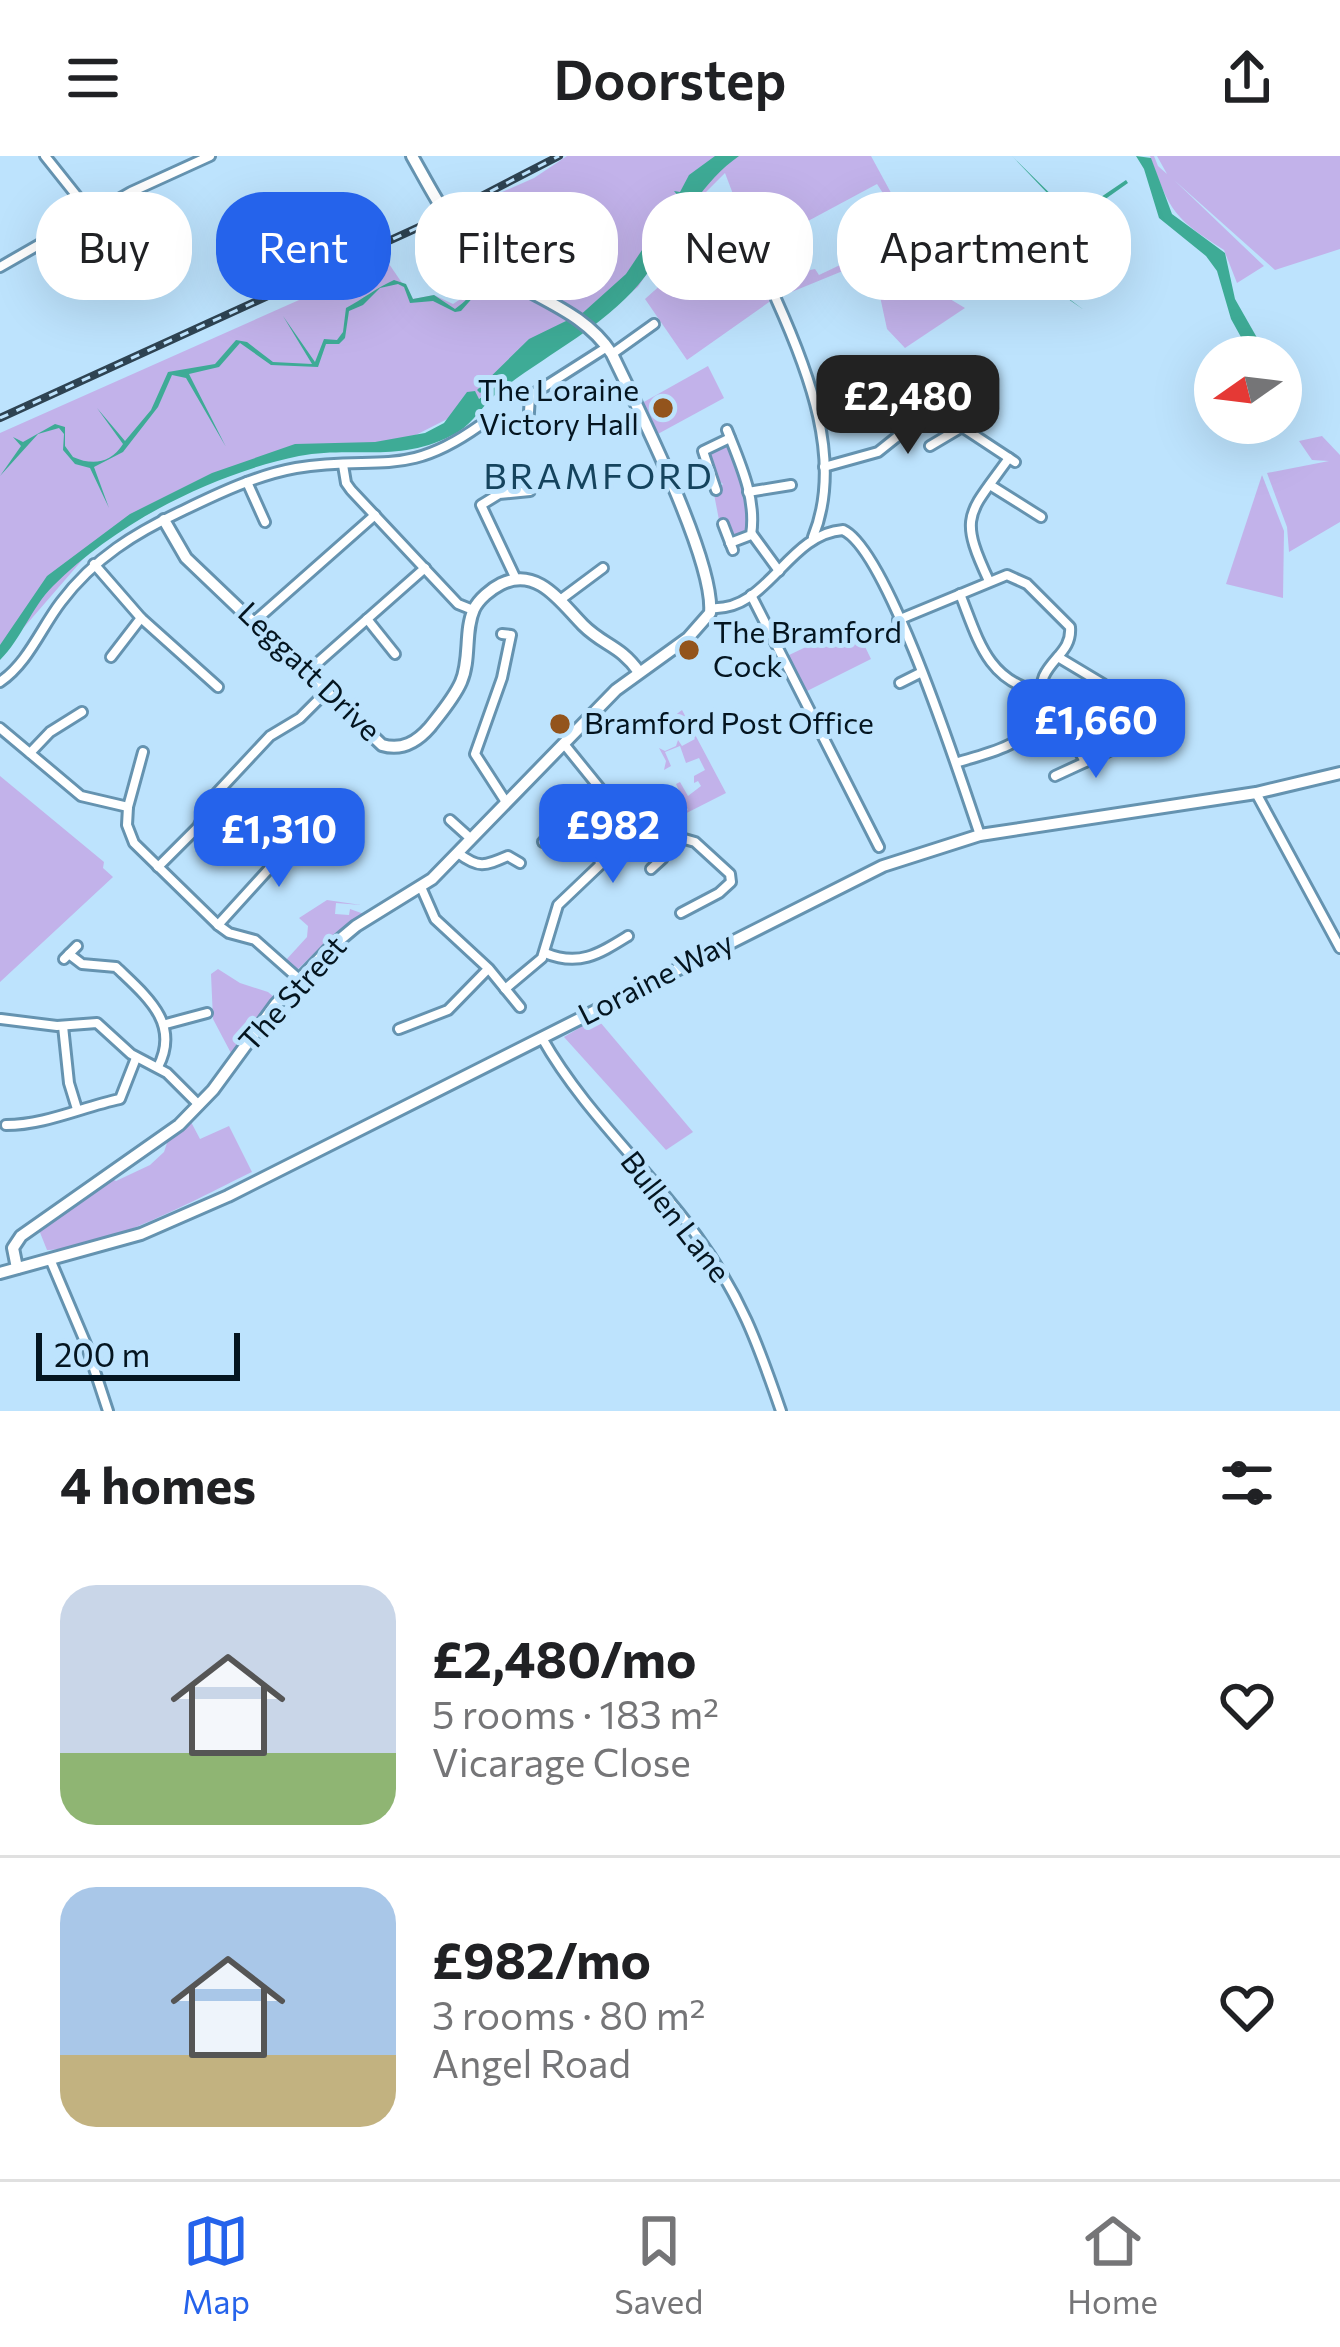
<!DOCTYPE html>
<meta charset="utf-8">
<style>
:root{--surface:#fff;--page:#f2f2f2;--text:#202124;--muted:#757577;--line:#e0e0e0;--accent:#2563eb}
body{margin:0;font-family:Commissioner,sans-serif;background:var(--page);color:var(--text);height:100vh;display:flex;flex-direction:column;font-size:45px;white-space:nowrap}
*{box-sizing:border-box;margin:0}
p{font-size:39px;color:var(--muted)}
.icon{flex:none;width:66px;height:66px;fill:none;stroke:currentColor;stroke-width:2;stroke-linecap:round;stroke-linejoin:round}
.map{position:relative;height:1255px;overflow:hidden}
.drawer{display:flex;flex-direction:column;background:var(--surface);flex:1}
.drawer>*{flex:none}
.hud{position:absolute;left:36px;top:36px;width:1269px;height:108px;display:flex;gap:24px}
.needle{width:78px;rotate:256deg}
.buttons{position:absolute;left:1194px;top:180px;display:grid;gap:24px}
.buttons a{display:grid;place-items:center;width:108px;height:108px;border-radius:50%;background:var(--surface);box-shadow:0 12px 48px #0002;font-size:60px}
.scale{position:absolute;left:36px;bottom:30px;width:204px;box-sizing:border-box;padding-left:12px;border:6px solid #041520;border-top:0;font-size:33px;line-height:42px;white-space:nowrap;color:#041520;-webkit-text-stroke:9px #bde3fd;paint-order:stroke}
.price{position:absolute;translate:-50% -102px;padding:0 27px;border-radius:24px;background:var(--accent);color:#fff;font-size:39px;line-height:78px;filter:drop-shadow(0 3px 6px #0008)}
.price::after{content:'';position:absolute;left:50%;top:72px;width:36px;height:27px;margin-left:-18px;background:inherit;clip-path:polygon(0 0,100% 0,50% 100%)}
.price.selected{background:#222;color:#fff}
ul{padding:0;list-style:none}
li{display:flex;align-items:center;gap:36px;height:300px;padding:0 60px}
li+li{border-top:3px solid var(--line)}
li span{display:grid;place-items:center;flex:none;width:336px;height:240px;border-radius:36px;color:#555}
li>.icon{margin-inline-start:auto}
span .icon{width:144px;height:144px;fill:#fffc;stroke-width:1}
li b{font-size:51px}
h2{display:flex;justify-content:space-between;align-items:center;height:144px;padding:0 60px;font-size:51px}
.chip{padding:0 42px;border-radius:48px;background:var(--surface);box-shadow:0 12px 48px #0002;font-size:42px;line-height:108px}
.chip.selected{background:var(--accent);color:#fff}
header{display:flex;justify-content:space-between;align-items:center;height:156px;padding:0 60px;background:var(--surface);font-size:54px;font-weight:600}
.tabs{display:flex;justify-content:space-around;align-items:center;height:168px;border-top:3px solid var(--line);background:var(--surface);font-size:33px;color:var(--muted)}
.tabs a{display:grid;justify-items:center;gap:6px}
.tabs .selected{color:var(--accent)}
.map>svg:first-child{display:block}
.green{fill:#c2b2ea;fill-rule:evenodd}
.water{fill:#3eab96}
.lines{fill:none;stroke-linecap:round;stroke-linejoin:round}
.street-casing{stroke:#6593b0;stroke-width:14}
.secondary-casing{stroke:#6593b0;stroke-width:16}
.street{stroke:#fff;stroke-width:8}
.secondary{stroke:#fff;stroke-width:10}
.rail-casing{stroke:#2e4352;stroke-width:8}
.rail{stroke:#bde3fd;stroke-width:3;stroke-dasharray:9;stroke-linecap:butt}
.poi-dot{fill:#93541c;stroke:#bde3fd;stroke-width:4.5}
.labels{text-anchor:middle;stroke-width:10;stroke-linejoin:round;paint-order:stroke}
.poi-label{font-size:30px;fill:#041520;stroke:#bde3fd;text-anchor:start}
.street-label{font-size:30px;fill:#041520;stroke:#bde3fd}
.quarter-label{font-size:36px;letter-spacing:3px;fill:#15445e;stroke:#bde3fd}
</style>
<header><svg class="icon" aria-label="menu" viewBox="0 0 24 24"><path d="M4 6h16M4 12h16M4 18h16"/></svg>Doorstep<svg class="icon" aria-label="share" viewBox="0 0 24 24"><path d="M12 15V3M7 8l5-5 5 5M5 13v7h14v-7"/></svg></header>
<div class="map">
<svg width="1340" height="1255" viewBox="0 0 1340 1255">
<rect width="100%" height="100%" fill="#bde3fd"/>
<g class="green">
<path d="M567 0H871L896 46 904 84 925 119 940 137 965 152 905 192 887 173 872 103 772 144 687 204 645 143 683 109 680 102 714 85 736 67V46L725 17 689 53 638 131 591 167 485 105 448 60 534 22ZM877 28 890 48 897 82 819 119 815 113 810 114 795 72Z"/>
<path d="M1150 0H1154L1158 10 1167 18 1157 0H1340V93L1275 114 1174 24 1264 110 1237 127 1224 94C1174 62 1170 56 1150 0Z"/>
<polygon points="387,105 413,143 434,139 453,148 494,121 568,163 467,253 398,288 301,293 207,325 97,387 0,499 0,277"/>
<polygon points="708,210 724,242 656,279 642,247"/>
<polygon points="1322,280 1340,299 1340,366 1289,396 1287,371 1267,317 1329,305 1312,304 1299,285"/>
<polygon points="719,289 731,292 745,336 748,373 734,382 724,362 719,364 714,338 723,328 714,321 707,298"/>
<polygon points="1262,319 1284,375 1283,442 1226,428"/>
<polygon points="854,468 871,503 805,536 787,500"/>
<polygon points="682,554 726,637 659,671 659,659 667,651 674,651 679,659 688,654 676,628 680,626 688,640 701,630 698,625 694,627 694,620 705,614 699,602 686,607 680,590 665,596 671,610 664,614 666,605 659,592 665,595 676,590 678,584 682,590 695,583 681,567 666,566"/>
<polygon points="0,620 104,706 103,712 113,721 0,826"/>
<polygon points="327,744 361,749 336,747 335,758 349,759 350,753 364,758 335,777 297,814 286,804 307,781 308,770 299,762"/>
<polygon points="218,813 240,827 268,836 274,841 232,899 213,863 211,818"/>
<polygon points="596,862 600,866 693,976 666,994 564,881"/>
<path d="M191 966 200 983 229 970 252 1016C196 1043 109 1092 47 1094L37 1069 112 1023 116 1025 150 1009 164 996 168 984Z"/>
</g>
<g class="water">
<path d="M715 0H739C693 32 674 86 639 128 600 174 543 200 496 238 482 250 474 266 458 276 400 309 357 289 299 300 212 318 116 367 53 430 31 452 22 482 0 504V489L47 420 130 358 212 317 295 288 375 286 425 277 444 267 467 236 475 235 479 243 502 225 499 221 480 237 477 234 529 183 568 164 546 152 547 149 577 162 626 118 678 40 674 35 680 36 689 19Z"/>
<polygon points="1012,0 1073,60 1126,24 1128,27 1018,105 1084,154 1015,106 962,144 960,141 1012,103 949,41 952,39 1014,100 1071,62"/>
<polygon points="1136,0 1151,2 1172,58 1225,97 1235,143 1260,187 1273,201 1252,201 1231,163 1217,115 1206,100 1159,62 1144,13"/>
<path d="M394 124 406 128 413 143 434 139 455 153C481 134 474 123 510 130L509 133 483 130 461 155 455 156 433 145 410 147 404 131 398 128 380 132 363 149 349 155 345 182 339 188H326L318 211 271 209 240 187 219 211 189 218 226 291 186 222 172 219 158 251 123 296 94 311 109 352 90 312 75 308 63 294 64 278 59 272 38 278 0 320 21 290 13 281 23 286 55 268 65 271V290L73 301C93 310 111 307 123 288L97 252 125 285 151 254 168 216 215 208 236 184 247 186 273 206 312 208 283 160 315 206 324 183 337 184 343 176 346 152C363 143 376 132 394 124Z"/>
</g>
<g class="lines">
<g class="street-casing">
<g id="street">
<polyline points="45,0 92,59"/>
<polyline points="0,111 131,36 210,0"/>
<path d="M776 143C808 214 844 305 813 381"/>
<polyline points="612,198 654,168"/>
<polyline points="528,272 530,240 607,191"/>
<path d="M727 274C740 307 757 343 751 379L730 387"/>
<polyline points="930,290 962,271 1015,306"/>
<polyline points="343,309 346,327 351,334 458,448 473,454"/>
<polyline points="824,311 878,296 908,272 911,259 898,241"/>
<polyline points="247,326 265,366"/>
<polyline points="990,329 1041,361"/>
<polyline points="716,334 703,295 730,282"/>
<polyline points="748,336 791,329"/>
<polyline points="723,368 733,394"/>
<polyline points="752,378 779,415"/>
<polyline points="94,408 141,462 218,531"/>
<polyline points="516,423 481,349 499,338 530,335"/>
<path d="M989 425C958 359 968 359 1009 302"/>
<path d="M960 438C978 483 987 525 1040 536"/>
<polyline points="751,439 879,691"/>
<polyline points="560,444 603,412"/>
<path d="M711 452C768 456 787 378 843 374 888 394 961 624 980 679"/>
<polyline points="367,463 395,498"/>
<path d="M898 464 1007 419 1027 428 1070 471C1072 494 1053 501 1044 520 1039 533 1041 546 1037 559 1026 592 985 597 956 607"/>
<polyline points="255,465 375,359"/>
<polyline points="502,478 511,479 502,522 475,598 506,646"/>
<polyline points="111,501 141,462"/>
<polyline points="1058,501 1103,528 1120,556"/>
<polyline points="306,517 425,412"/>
<path d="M0 526C28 507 41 472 61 446 94 402 135 377 184 354 219 337 257 319 296 312 376 298 403 324 479 270"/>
<polyline points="900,527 920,517"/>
<polyline points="1038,555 1065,567 1085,606"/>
<polyline points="0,572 81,640 128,651 127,669 134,687 218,769 229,777 255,784 299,823"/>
<polyline points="564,588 628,667 695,686 730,718 731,726 719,737 681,757"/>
<polyline points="30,597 50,576 82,556"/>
<polyline points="1055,620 1118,591"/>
<polyline points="1256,637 1340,792"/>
<polyline points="128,651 143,596"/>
<polyline points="450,664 470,682"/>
<polyline points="627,689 635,670"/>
<path d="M458 697C479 713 485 710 508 700L520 707"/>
<polyline points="158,711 198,671 212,642 270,580 300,562 326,536"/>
<polyline points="651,713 663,702 666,678"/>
<polyline points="421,731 435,763 489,813 520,851"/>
<polyline points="218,769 307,671"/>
<path d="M545 797C579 811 599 798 628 780"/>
<path d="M69 798 82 808 116 811C146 840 181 867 158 911"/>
<polyline points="64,803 77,790"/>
<polyline points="505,833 542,802 558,749 600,709 598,694 575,670 560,672 543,686"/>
<polyline points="1,863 57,870 97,867 131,898 167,917 199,949"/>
<polyline points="166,868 207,857"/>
<polyline points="63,870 69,927 77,953"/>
<polyline points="399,873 448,854 488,813"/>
<path d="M542 882C584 956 647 1011 697 1080 741 1141 757 1185 781 1255"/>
<path d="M6 969C45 969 82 951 120 943L136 902"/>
<polyline points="50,1103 86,1188 108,1255"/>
</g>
</g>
<g class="secondary-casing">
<g id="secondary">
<path d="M164 364 186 402 382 589C402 595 417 586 430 571 441 557 454 542 461 526 471 503 464 475 474 453 479 443 491 433 501 428 538 410 561 447 583 469 604 490 620 489 639 516"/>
<path d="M17 1112 13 1092 21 1080 179 969 213 934 276 848 331 791 356 770 432 723 616 534 688 482 710 457C715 405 637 250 612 198 582 152 530 142 489 110 455 82 433 37 412 0"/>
<polyline points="0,1117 141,1078 228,1040 883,710 980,679 1256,637 1340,617"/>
</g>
</g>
<use href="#street" class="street"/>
<use href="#secondary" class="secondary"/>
<g class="rail-casing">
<polyline id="rail" points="0,262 439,62 559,0"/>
</g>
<use href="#rail" class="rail"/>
</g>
<g class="poi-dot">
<circle cx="663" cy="252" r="12"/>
<circle cx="689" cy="494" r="12"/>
<circle cx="560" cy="568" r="12"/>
</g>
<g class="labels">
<g class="poi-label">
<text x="639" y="245" text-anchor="end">The Loraine<tspan x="639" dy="34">Victory Hall</tspan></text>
<text x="713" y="487">The Bramford<tspan x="713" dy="34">Cock</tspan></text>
<text x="584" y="578">Bramford Post Office</text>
</g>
<g class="street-label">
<text transform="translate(309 516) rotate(44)" y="10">Leggatt Drive</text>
<text transform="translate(656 823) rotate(-27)" y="10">Loraine Way</text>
<text transform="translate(293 838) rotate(-48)" y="10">The Street</text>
<text transform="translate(675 1061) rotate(52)" y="10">Bullen Lane</text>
</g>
<g class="quarter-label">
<text x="599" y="333">BRAMFORD</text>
</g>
</g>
</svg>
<div class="buttons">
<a><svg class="needle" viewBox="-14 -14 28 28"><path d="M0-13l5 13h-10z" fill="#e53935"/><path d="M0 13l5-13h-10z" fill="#757577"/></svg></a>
</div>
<div class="scale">200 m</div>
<b class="price selected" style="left:908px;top:301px">£2,480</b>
<b class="price" style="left:1096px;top:625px">£1,660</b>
<b class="price" style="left:613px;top:730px">£982</b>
<b class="price" style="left:279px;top:734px">£1,310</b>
<div class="hud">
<a class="chip">Buy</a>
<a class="chip selected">Rent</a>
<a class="chip">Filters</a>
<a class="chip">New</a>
<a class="chip">Apartment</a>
</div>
</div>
<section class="drawer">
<h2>4 homes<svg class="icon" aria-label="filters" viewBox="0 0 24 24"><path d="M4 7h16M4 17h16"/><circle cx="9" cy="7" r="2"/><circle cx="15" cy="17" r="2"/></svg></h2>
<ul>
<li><span style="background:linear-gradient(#c9d6e8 70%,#8fb573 0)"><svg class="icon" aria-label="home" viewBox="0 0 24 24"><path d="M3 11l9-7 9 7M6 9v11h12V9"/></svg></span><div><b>£2,480/mo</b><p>5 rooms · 183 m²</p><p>Vicarage Close</p></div><svg class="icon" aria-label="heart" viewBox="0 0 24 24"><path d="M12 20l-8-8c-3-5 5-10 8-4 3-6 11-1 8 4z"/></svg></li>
<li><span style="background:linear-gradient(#a9c7e8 70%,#c2b280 0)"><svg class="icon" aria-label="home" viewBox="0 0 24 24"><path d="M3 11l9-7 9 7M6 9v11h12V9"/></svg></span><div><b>£982/mo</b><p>3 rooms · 80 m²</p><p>Angel Road</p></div><svg class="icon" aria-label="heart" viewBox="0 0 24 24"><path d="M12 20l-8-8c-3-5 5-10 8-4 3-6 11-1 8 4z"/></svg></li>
</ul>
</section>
<nav class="tabs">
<a class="selected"><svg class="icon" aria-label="map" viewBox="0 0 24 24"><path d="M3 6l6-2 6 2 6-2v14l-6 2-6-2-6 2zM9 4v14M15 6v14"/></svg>Map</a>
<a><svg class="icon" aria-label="saved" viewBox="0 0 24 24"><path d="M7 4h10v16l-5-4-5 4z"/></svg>Saved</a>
<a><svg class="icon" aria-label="home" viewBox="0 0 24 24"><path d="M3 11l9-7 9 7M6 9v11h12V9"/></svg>Home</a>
</nav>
